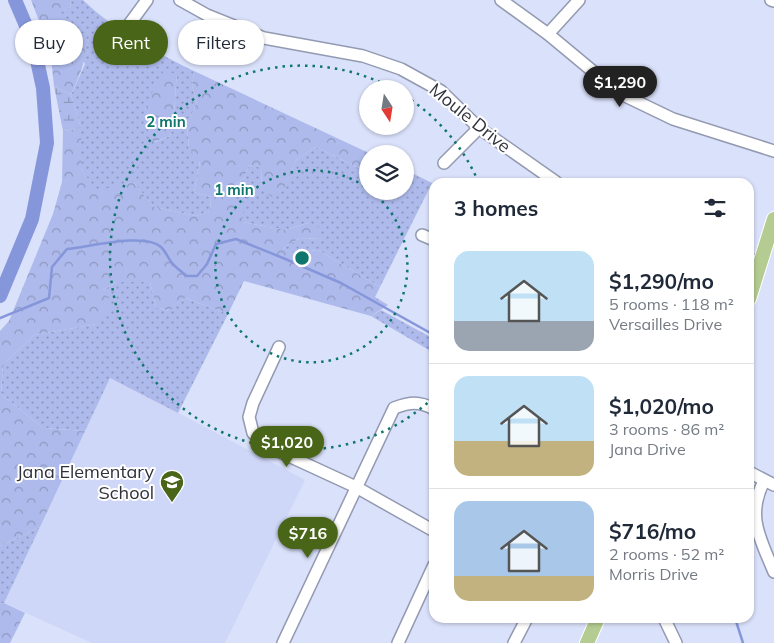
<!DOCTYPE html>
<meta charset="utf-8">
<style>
:root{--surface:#fff;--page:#f2f2f3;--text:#1f2937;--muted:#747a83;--line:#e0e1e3;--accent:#486518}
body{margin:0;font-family:Mulish,sans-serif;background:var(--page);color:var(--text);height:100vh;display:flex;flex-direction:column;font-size:19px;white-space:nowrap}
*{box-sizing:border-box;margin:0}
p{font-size:16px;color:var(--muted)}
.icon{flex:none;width:28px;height:28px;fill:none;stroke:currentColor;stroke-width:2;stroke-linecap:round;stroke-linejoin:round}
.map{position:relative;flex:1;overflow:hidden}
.drawer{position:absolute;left:429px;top:178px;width:325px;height:445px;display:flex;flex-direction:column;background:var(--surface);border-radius:15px;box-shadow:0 1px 4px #0004}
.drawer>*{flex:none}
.hud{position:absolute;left:15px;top:20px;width:339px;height:45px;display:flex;gap:10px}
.needle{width:32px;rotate:168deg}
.buttons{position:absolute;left:359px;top:80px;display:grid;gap:10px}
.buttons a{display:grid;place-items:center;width:55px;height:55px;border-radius:50%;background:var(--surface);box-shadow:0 1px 4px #0004;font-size:25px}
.price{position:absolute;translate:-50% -42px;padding:0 11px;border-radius:18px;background:var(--accent);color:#fff;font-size:16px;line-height:32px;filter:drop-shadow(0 1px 2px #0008)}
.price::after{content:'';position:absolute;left:50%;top:30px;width:15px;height:11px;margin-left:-8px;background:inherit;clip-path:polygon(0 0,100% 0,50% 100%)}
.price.on{background:#222;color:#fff}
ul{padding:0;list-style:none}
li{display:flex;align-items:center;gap:15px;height:125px;padding:0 25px}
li+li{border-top:1px solid var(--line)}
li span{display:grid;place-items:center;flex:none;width:140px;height:100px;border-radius:15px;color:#555}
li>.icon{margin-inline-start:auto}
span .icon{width:60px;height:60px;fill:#fffc;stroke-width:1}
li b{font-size:21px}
h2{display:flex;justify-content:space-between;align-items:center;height:60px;padding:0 25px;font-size:21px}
.tag{padding:0 18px;border-radius:22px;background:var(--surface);box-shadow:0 1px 4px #0004;font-size:18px;line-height:45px}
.tag.on{background:var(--accent);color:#fff}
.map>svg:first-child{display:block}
.built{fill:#cfd7f8}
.grass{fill:url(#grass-dots);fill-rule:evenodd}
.forest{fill:url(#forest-crowns)}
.wetland{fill:url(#wetland-marsh)}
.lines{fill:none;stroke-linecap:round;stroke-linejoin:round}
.stream{stroke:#8696db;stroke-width:2.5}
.river{stroke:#8696db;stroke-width:14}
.minor-casing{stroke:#939ab1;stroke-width:14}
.major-casing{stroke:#fff;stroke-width:16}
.minor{stroke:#fff;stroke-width:11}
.major{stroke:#b4cb92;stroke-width:14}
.ring{fill:none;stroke:#0f766e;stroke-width:2.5;stroke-dasharray:2.5 5}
.labels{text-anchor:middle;stroke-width:4;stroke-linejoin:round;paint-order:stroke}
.street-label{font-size:18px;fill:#2f313b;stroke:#fff}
.poi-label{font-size:18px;fill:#2f313b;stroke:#fff;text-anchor:end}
.centre{fill:#0f766e;stroke:#fff;stroke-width:2.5}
.ring-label{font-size:15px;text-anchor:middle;font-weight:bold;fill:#0f766e;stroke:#fff;stroke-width:4;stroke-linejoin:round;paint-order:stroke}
</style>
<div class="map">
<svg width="774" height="643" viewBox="0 0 774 643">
<defs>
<pattern id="grass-dots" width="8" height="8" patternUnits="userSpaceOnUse" patternTransform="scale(1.25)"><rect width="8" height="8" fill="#aebaeb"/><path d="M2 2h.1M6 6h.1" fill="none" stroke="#8e98c0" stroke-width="1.8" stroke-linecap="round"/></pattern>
<pattern id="forest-crowns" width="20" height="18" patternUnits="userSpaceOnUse" patternTransform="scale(1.25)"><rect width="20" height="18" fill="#aebaeb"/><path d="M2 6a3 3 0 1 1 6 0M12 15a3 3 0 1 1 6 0" fill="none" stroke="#8e98c0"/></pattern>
<pattern id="wetland-marsh" width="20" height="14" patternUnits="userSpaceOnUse" patternTransform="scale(1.25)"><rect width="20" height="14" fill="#aebaeb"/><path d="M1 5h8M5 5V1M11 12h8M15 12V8" fill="none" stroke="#8e98c0"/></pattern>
</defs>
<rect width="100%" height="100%" fill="#dae1fa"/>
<polygon class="built" points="110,377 305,480 225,643 92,643 4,603"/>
<g class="grass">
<path d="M71 0H83C114 30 155 52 194 71L192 86 197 101 187 128 189 149 200 161 194 192 211 197 210 211 196 216 154 207 133 182 96 192 81 168V128L71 95 85 64 56 15 70 7ZM177 75C174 95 176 117 170 136L155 142 145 109 154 93Z"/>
<polygon points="316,147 367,172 368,191 405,191 405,172 408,171 432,183 380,287 318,250 294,253 283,248 300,238 320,239 308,223 285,230 242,222 221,194 244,178 249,165 261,167 262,190 283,190 297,159"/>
<polygon points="117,282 150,282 156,307 168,311 185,298 228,314 178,413 110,378 85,431 43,428 1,394 3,365 34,335 97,324 103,290"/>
<polygon points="381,310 434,339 434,353 371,316"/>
<polygon points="40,527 4,603 0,604 0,546"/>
</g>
<g class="forest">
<path d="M31 0H71L70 7 57 15C96 41 88 56 71 95L54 86 50 49Z"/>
<path d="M165 70 177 75C174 96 176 117 170 136L154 142 145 131C145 124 144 116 145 110 147 103 160 75 165 70Z"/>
<polygon points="194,71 371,154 368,154 367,172 316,147 297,159 283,191 272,197 262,190 261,167 249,165 244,178 221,194 244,203 242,222 285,230 308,223 320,228 321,239 300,238 283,248 295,253 318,250 380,287 375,297 388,305 371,316 244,281 228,314 185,298 169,311 156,307 150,282 117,282 103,290 113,307 97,324 34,335 3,365 1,394 43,428 85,431 40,527 0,546 0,331 9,321 53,214 62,182 63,131 81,128 81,168 96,191 133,182 154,207 196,216 210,211 211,197 194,192 200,162 189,149 187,127 197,101 192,86"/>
<polygon points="4,603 25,613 10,643 0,643 0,604"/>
</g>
<polygon class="wetland" points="54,86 71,95 81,128 63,131"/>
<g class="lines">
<g class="stream">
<path d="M0 318 49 298 52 267 67 249C89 247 145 232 161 247 166 252 168 258 172 263 176 268 182 272 187 276H197L207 264 216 244 236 239 283 258 341 283 434 335"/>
<polyline points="735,618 743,643"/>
</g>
<polyline class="river" points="0,296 32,219 47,143 43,88 33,42 15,0"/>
<g class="minor-casing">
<g id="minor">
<polyline points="180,0 207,15 264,38 363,56 401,69 441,91 479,128 556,182"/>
<polyline points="501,0 548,34 619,93 673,119 774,151"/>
<polyline points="771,0 774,1"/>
<polyline points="128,26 147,0"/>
<polyline points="548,34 579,0"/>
<polyline points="444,163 479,128"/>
<polyline points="422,235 434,240"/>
<polyline points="749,259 761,263"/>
<polyline points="279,347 253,403 249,417 253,433 267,446 356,487 434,531"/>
<polyline points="749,472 774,485"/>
<path d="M764 481C746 516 760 538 774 572"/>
<polyline points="664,618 676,643"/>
<path d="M283 643 394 408C410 402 419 401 434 409"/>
<polyline points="398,643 434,565"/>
<polyline points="514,643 527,618"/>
</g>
</g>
<g class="major-casing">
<g id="major">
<polyline points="749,299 774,219"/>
<polyline points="587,643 598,618"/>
</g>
</g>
<use href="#minor" class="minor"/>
<use href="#major" class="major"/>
</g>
<g class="ring">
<path d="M371 191A96 96 0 1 1 367 188"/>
<path d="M433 398A192 192 0 1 1 392 88M405 96A192 192 0 0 1 478 181"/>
</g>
<defs>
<g id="school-pin" transform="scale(1.25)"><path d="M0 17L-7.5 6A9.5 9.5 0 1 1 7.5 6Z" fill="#486518" stroke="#fff"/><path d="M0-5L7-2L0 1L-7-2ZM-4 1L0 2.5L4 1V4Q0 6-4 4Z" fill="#fff"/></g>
</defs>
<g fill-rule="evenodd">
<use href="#school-pin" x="172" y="482"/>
</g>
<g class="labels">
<g class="street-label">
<text transform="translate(470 118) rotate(39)" y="6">Moule Drive</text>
</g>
<g class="poi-label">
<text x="154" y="478">Jana Elementary<tspan x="154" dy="21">School</tspan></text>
</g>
</g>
<circle cx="302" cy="258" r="8" class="centre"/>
<g class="ring-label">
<text x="166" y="127">2 min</text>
<text x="234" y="195">1 min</text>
</g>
</svg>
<div class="buttons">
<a><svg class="needle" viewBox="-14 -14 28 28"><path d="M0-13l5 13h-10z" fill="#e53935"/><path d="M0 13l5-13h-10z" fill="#747a83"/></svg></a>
<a><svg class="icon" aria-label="layers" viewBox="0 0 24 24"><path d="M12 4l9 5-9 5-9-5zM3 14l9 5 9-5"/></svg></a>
</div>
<b class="price on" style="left:620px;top:108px">$1,290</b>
<b class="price" style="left:287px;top:468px">$1,020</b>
<b class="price" style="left:308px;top:559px">$716</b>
<div class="hud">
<a class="tag">Buy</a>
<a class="tag on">Rent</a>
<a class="tag">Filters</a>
</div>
<section class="drawer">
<h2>3 homes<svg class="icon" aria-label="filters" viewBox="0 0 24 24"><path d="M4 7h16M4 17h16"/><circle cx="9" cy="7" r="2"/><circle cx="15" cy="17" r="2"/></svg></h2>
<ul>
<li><span style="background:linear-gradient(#bfe0f5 70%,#9aa5b1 0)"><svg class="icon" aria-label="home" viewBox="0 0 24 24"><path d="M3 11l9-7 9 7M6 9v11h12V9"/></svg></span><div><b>$1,290/mo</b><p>5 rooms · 118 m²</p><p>Versailles Drive</p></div></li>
<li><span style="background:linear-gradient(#bfe0f5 65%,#c2b280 0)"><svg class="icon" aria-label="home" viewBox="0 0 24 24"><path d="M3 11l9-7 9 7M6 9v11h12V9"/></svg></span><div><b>$1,020/mo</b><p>3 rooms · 86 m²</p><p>Jana Drive</p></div></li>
<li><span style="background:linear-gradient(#a9c7e8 75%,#c2b280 0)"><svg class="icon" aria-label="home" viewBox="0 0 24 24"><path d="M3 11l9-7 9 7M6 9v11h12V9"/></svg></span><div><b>$716/mo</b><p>2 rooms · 52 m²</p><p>Morris Drive</p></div></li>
</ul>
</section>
</div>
